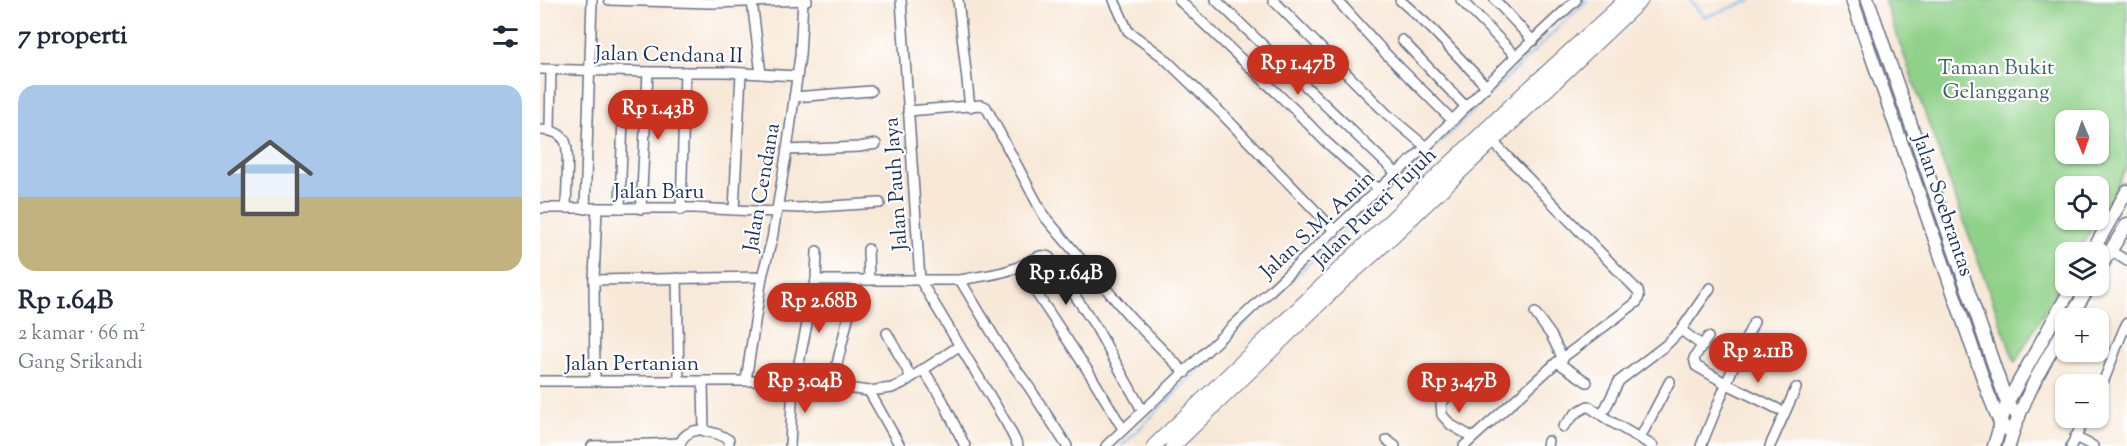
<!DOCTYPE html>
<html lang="id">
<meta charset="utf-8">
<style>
:root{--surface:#fff;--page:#f2f2f3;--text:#1f2937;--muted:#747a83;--accent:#c8321e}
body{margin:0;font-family:"Sorts Mill Goudy",serif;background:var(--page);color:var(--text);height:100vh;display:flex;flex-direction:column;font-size:22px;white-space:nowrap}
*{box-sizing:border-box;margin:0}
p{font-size:20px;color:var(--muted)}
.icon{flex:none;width:33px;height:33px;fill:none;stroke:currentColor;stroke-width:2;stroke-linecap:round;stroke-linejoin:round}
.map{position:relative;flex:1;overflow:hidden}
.drawer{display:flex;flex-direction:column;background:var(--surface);width:540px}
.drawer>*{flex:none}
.needle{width:39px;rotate:178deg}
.tools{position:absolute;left:1515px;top:110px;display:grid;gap:12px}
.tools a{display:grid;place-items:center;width:54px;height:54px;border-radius:12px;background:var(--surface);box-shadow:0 2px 4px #0004;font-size:30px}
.price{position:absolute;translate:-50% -51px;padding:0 14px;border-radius:21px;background:var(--accent);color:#fff;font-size:20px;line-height:39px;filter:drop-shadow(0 2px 3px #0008)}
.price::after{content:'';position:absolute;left:50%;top:36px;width:18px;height:14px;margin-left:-9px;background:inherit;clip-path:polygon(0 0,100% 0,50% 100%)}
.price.on{background:#222;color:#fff}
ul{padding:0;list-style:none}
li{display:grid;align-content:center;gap:12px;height:318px;padding:0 18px}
li span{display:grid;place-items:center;height:186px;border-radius:18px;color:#555}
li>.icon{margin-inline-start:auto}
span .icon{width:108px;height:108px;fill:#fffc;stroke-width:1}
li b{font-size:26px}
h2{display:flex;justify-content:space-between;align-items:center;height:72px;padding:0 18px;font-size:26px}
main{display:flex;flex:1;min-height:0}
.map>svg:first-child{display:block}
.green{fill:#90d189;stroke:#568074;stroke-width:1.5;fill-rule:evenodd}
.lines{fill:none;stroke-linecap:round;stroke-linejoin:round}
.stream{stroke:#7bb9ee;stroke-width:2}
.minor-casing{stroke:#687088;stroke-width:12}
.major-casing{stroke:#687088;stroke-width:15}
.highway-casing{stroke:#687088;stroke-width:16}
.minor{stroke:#fff;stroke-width:9}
.major{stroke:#fff;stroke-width:12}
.highway{stroke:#fff;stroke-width:14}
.labels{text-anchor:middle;stroke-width:4.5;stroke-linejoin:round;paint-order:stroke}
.street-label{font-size:21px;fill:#1b2f5e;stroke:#fff}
.park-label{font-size:21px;fill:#3e606b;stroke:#fff}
</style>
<main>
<section class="drawer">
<h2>7 properti<svg class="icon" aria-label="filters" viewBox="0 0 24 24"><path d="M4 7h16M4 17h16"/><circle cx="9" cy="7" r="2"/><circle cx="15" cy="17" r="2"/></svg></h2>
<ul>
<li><span style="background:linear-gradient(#a9c7e8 60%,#c2b280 0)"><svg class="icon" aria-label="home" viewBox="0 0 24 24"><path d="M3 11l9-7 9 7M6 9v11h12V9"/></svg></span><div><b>Rp 1.64B</b><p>2 kamar · 66 m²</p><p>Gang Srikandi</p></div></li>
</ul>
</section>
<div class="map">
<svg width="1587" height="446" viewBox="0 0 1587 446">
<rect width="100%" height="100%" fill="#fff"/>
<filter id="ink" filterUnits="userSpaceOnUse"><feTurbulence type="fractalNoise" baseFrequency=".0167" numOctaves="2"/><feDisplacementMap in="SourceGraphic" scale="12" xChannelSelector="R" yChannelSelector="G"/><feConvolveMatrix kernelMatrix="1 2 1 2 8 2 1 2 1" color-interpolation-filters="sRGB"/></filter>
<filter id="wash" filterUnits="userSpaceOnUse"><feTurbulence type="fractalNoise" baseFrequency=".008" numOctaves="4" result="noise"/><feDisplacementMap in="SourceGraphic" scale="24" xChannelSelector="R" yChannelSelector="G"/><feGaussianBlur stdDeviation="1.35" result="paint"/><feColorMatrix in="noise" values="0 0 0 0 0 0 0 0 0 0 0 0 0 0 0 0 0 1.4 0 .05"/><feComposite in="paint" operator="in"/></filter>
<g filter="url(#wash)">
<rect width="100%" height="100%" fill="#f8e8d7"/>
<path class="green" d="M1344 0H1587V167L1559 217 1558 186H1526V219H1557L1539 252H1526L1525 275 1475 363ZM1526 120H1558V153H1526Z"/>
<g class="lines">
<g class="stream">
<polyline points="1149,0 1165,17 1212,0"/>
<polyline points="582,446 707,321 912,131 1047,0"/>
</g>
</g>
</g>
<g filter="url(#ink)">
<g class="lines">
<g class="minor-casing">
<g id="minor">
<polyline points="69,0 171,3 267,0"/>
<polyline points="361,0 380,280 467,424 478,446"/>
<polyline points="418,0 430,107"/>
<polyline points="574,0 588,31 623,57 683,115 795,231"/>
<polyline points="639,0 757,112 785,141 839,190"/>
<polyline points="676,0 857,174"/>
<polyline points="733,0 848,115 886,147"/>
<polyline points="797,0 846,54 913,121"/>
<polyline points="860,0 893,30 947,87"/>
<polyline points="921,0 976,56"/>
<polyline points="955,0 993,41"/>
<polyline points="212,1 221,74"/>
<polyline points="862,40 926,107"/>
<polyline points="0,69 108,72 186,72 257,76"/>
<polyline points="726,83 743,63"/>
<polyline points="254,97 331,91"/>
<polyline points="368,111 441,105 446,107 504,216 591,318 645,373"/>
<path d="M0 130C9 130 20 132 25 141 30 151 26 195 26 208"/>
<polyline points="10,130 11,69"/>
<polyline points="247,150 319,147 336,144"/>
<polyline points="238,207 260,208 340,203"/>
<polyline points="0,208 154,208 237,212"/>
<polyline points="80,208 83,115"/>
<polyline points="45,209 52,0"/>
<polyline points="101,209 108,72"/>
<polyline points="141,210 145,72"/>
<polyline points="194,210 201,73"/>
<polyline points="328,249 329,280"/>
<polyline points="1571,251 1587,261"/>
<polyline points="479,267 550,374 583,429"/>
<polyline points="137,278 139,381"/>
<polyline points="54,280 222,277"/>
<polyline points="276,280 420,280 463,351 489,387 527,446"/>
<path d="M420 280C440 276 460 275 478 267 488 263 498 252 509 257L556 327 602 410"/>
<polyline points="995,313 1011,335 1023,359"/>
<polyline points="1141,330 1163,346"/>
<polyline points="347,333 371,377"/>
<polyline points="1168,337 1154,358 1156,366 1187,384 1238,409"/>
<polyline points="1017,362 1047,382"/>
<polyline points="383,369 403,401 425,446"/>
<polyline points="55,380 54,280 57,208"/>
<polyline points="206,380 222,277 232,239 247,150 260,56 263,0"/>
<polyline points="0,381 253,381 329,391 352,388 363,383 419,346"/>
<path d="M163 381 164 431C173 432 180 434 189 440V446"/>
<polyline points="255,382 276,280 277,251"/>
<polyline points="292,385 317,280"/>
<polyline points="914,388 901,404 902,415 911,425 932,437"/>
<polyline points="329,391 360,446"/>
<path d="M1558 393C1570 370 1575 346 1587 323"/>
<polyline points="1062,415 1079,381 1126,345 1141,330 1170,288"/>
<polyline points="1023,427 1037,412 1048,406 1070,421 1113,446"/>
<polyline points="1535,437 1553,446"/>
<polyline points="1100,438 1130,381"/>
<polyline points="847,440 855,446"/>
<polyline points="52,446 140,443"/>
<path d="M140 446C141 436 150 431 159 430"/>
<polyline points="250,446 253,381"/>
<polyline points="566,446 821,205 886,147 976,56 1036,0"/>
<polyline points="924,446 1017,362 1097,302 1099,296 1098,291 952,141"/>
<polyline points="1007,446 1008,441"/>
<polyline points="1161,446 1198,355 1214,322"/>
<polyline points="1230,446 1256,388"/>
<polyline points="1531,446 1546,417"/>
</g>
</g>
<g class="major-casing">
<g id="major">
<polyline points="1312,0 1448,393 1460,423 1472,433"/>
<polyline points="1328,0 1467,403 1479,417"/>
<polyline points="1552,252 1587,191"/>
<polyline points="1558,271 1587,224"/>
<polyline points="1530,318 1550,285"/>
<polyline points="1454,446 1467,403 1533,285"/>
<path d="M1469 446C1480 404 1503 364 1526 326"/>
</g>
</g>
<g class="highway-casing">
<g id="highway">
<polyline points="614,446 981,96 1086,0"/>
<polyline points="633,446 802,282 836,252 1101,0"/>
</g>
</g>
<use href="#minor" class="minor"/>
<use href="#major" class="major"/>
<use href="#highway" class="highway"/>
</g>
</g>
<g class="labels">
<g class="street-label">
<text transform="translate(129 54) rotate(1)" y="7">Jalan Cendana II</text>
<text transform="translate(355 184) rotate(-94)" y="7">Jalan Pauh Jaya</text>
<text transform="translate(221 187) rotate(-80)" y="7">Jalan Cendana</text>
<text x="119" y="198">Jalan Baru</text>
<text transform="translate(1404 205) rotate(71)" y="7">Jalan Soebrantas</text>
<text transform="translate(834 207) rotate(-44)" y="7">Jalan Puteri Tujuh</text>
<text transform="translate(777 224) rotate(-43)" y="7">Jalan S.M. Amin</text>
<text x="92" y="370">Jalan Pertanian</text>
</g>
<g class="park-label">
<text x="1456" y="74">Taman Bukit<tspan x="1456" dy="24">Gelanggang</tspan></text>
</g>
</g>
</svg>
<div class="tools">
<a><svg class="needle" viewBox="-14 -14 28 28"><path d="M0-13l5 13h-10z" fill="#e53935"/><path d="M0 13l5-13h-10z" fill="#747a83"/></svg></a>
<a><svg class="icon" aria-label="locate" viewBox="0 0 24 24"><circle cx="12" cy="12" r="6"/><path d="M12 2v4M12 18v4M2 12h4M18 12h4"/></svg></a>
<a><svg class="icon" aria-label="layers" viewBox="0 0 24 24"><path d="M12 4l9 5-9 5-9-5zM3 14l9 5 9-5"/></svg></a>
<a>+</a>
<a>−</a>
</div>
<b class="price" style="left:758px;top:96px">Rp 1.47B</b>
<b class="price" style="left:118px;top:141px">Rp 1.43B</b>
<b class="price on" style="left:526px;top:306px">Rp 1.64B</b>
<b class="price" style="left:279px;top:334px">Rp 2.68B</b>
<b class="price" style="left:1218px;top:384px">Rp 2.11B</b>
<b class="price" style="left:265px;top:414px">Rp 3.04B</b>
<b class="price" style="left:919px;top:414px">Rp 3.47B</b>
</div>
</main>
